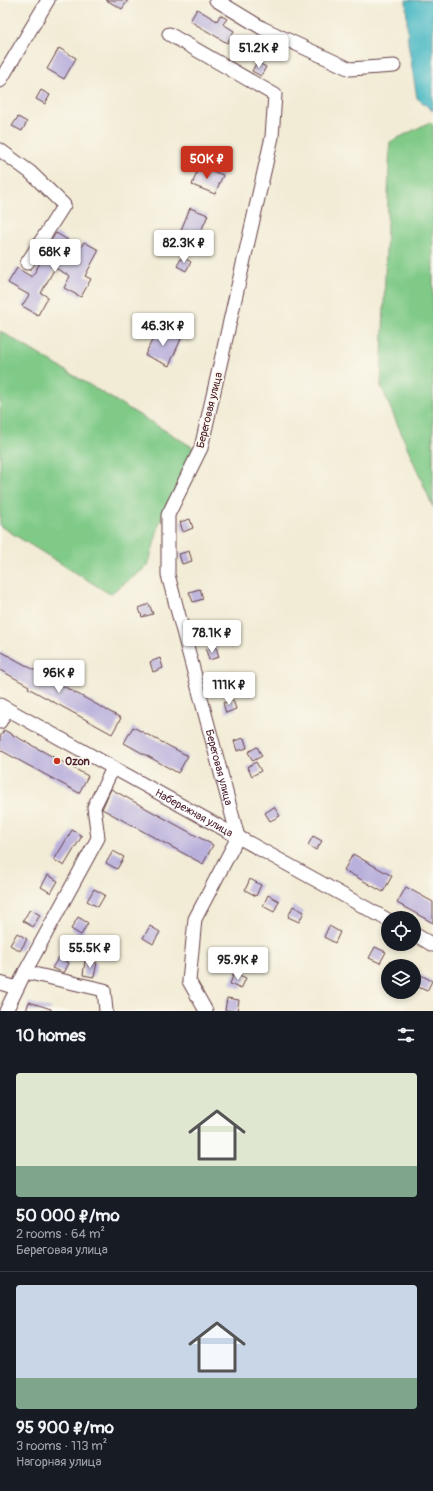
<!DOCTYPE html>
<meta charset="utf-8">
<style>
:root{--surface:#171b24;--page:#242831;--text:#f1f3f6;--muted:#9ea1a6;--line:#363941;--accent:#c8321e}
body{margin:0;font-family:Pangolin,sans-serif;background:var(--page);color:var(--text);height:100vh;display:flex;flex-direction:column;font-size:15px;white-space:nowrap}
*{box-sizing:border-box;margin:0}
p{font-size:13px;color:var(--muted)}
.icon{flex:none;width:22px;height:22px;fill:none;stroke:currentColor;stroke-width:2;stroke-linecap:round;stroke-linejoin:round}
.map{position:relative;height:1011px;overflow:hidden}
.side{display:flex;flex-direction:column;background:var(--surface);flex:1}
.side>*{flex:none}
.tools{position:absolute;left:381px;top:911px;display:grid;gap:8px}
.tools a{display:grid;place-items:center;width:40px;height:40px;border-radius:50%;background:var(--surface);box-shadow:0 2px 6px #0003;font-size:20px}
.price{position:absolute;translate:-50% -34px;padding:0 9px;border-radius:4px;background:#fff;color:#222;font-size:13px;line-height:26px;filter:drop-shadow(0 1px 2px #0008)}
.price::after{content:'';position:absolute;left:50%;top:24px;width:12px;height:9px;margin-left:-6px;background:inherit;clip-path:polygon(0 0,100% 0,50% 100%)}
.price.on{background:var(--accent);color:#fff}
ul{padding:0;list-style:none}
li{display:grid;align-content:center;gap:8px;height:212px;padding:0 16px}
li+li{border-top:1px solid var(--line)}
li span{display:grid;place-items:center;height:124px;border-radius:4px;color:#555}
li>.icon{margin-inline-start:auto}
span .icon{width:72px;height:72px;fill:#fffc;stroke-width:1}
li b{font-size:17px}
h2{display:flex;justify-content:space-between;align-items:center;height:48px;padding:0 16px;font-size:17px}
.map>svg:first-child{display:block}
.green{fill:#80ca88;stroke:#65745a}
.water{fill:#4bb9c4;stroke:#4a6c78}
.building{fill:#bab0dc}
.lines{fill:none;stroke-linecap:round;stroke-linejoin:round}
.minor-casing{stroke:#633e45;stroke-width:15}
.minor{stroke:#fff;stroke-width:13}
.poi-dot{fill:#c8321e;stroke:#fbf7ec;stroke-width:1.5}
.labels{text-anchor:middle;stroke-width:3.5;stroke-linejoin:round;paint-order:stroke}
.street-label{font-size:11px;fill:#4a1f2b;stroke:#fbf7ec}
.poi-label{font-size:11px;font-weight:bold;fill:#4a1f2b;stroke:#fbf7ec;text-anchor:start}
</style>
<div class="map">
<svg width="433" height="1011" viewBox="0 0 433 1011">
<rect width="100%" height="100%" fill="#fbf7ec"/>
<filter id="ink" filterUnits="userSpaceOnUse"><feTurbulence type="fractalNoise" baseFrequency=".025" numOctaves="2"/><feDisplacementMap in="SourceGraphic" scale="8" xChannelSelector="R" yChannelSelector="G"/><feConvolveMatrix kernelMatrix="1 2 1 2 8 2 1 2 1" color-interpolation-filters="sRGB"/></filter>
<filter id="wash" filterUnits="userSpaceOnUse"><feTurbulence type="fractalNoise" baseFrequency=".012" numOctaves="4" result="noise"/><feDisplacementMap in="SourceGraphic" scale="16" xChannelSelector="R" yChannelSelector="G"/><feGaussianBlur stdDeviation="0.9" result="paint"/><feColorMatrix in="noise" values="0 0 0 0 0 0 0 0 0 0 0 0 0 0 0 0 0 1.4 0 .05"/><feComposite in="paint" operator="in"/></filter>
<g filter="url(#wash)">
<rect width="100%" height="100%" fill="#f2ecd6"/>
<g class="green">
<polygon points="430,122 433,125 433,507 381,386 390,142"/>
<polygon points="0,331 194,448 160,522 148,566 110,594 0,526"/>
</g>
<polygon class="water" points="406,0 433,0 433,111 417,98 408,43"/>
<g id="blocks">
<g class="building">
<polygon points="106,0 128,0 122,9"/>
<polygon points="197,9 217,21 220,15 227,19 223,24 234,31 227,43 190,21"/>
<polygon points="59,48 76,58 64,79 47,69"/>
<polygon points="257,62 266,67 261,76 252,71"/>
<polygon points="41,90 50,95 45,104 36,99"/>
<polygon points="18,117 27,122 22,131 12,126"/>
<polygon points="199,166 223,175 215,194 192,185"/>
<polygon points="190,208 208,215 198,238 181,230"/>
<polygon points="56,233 68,240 61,252 74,259 84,242 99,250 85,276 91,279 81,297 64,288 70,276 55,268 41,293 48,297 38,315 22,306 29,295 8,283 17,268 32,277 45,254 43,252"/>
<polygon points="182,257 191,262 186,271 177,266"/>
<polygon points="158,328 181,339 169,366 145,355"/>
<polygon points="190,519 193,528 183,532 180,522"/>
<polygon points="189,551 192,561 182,564 179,554"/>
<polygon points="200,589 203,599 193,602 189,592"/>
<polygon points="149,604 153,614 142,617 139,608"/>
<polygon points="208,622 211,632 201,635 198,625"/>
<polygon points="216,647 219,657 209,660 206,650"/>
<polygon points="0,651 121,718 112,734 28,688 29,686 0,670"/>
<polygon points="160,658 163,668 153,672 150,662"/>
<polygon points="233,700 236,709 226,713 223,703"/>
<polygon points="133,727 188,756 178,773 124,743"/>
<polygon points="4,730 88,776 79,793 0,750 0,737"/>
<polygon points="244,738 247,748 237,751 234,741"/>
<polygon points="257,747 262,756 253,761 248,752"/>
<polygon points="256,762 261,771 252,776 247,767"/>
<polygon points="111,789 213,845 203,864 102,809"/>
<polygon points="274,807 280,816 270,821 265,813"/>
<polygon points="72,830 82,836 64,866 54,860"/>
<polygon points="313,836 322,841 316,850 308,845"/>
<polygon points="113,851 124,857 117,869 106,863"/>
<polygon points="353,854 392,876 383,892 344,870"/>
<polygon points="48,875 58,881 51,893 41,887"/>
<polygon points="250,879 261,885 256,896 245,890"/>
<polygon points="406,887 433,902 433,923 397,903"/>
<polygon points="94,889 105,895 98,907 87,901"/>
<polygon points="268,895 279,901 274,912 263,906"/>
<polygon points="293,906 304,912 299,922 288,917"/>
<polygon points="30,909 40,915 33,927 23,921"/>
<polygon points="78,917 88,923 81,935 71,929"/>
<polygon points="150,926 160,932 153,944 143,938"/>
<polygon points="329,926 340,932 335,943 324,937"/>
<polygon points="17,933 27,939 20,951 10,945"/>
<polygon points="375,947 386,952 380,963 369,958"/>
<polygon points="59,957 69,963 64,973 52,968"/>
<polygon points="85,961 97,963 94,977 83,975"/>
<polygon points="234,973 246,978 241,989 230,984"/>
<polygon points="421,975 432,981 427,991 416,986"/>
<polygon points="227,998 239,1000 237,1011 225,1010"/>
<polygon points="29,1002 51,1009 51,1011 26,1011"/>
</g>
</g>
</g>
<g filter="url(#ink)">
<use href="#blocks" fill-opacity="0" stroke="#633e45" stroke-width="1"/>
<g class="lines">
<g class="minor-casing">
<g id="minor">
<polyline points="216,0 262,28 350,69 394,66"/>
<path id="s1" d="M169 34 275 95 272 137 201 448 168 515V575L238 837 195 919 189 981 206 1011"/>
<polyline points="0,81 48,0"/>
<polyline points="0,150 30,172 64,205 27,263"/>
<path id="s2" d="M0 705 388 920"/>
<polyline points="0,722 7,709"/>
<polyline points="414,934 433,945"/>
<polyline points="25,972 104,990 106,1011"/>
<polyline points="0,983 17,988"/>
<polyline points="6,1011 25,972 98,838 94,807 113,768"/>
</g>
</g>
<use href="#minor" class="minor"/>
</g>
</g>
<circle class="poi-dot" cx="57" cy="761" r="4"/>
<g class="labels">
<g class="street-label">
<text transform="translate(209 410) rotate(-76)" y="4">Береговая улица</text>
<text dy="4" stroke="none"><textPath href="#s1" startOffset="817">Береговая улица</textPath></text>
<text dy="4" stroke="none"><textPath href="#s2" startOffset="222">Набережная улица</textPath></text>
</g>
<g class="poi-label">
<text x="65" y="765">Ozon</text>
</g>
</g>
</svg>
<div class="tools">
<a><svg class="icon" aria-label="locate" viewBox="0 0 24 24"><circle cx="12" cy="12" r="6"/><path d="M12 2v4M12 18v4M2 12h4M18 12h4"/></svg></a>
<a><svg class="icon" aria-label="layers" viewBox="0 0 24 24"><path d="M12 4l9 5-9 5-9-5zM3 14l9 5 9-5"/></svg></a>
</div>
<b class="price" style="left:259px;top:69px">51.2K ₽</b>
<b class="price on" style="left:207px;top:180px">50K ₽</b>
<b class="price" style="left:184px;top:264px">82.3K ₽</b>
<b class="price" style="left:55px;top:273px">68K ₽</b>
<b class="price" style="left:163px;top:347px">46.3K ₽</b>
<b class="price" style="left:212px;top:654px">78.1K ₽</b>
<b class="price" style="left:59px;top:694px">96K ₽</b>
<b class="price" style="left:229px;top:706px">111K ₽</b>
<b class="price" style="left:90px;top:969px">55.5K ₽</b>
<b class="price" style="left:238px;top:981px">95.9K ₽</b>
</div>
<section class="side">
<h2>10 homes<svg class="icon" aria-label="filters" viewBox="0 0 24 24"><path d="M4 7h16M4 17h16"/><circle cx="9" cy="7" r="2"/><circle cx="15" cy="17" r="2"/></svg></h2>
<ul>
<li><span style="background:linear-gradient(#dfe7d0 75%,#7fa58c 0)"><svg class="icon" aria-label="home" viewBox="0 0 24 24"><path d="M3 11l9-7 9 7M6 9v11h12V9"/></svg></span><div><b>50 000 ₽/mo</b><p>2 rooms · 64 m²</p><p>Береговая улица</p></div></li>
<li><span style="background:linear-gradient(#c9d6e8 75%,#7fa58c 0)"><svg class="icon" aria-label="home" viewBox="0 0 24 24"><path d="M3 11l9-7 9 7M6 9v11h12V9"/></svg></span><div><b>95 900 ₽/mo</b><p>3 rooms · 113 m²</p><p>Нагорная улица</p></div></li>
</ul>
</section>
